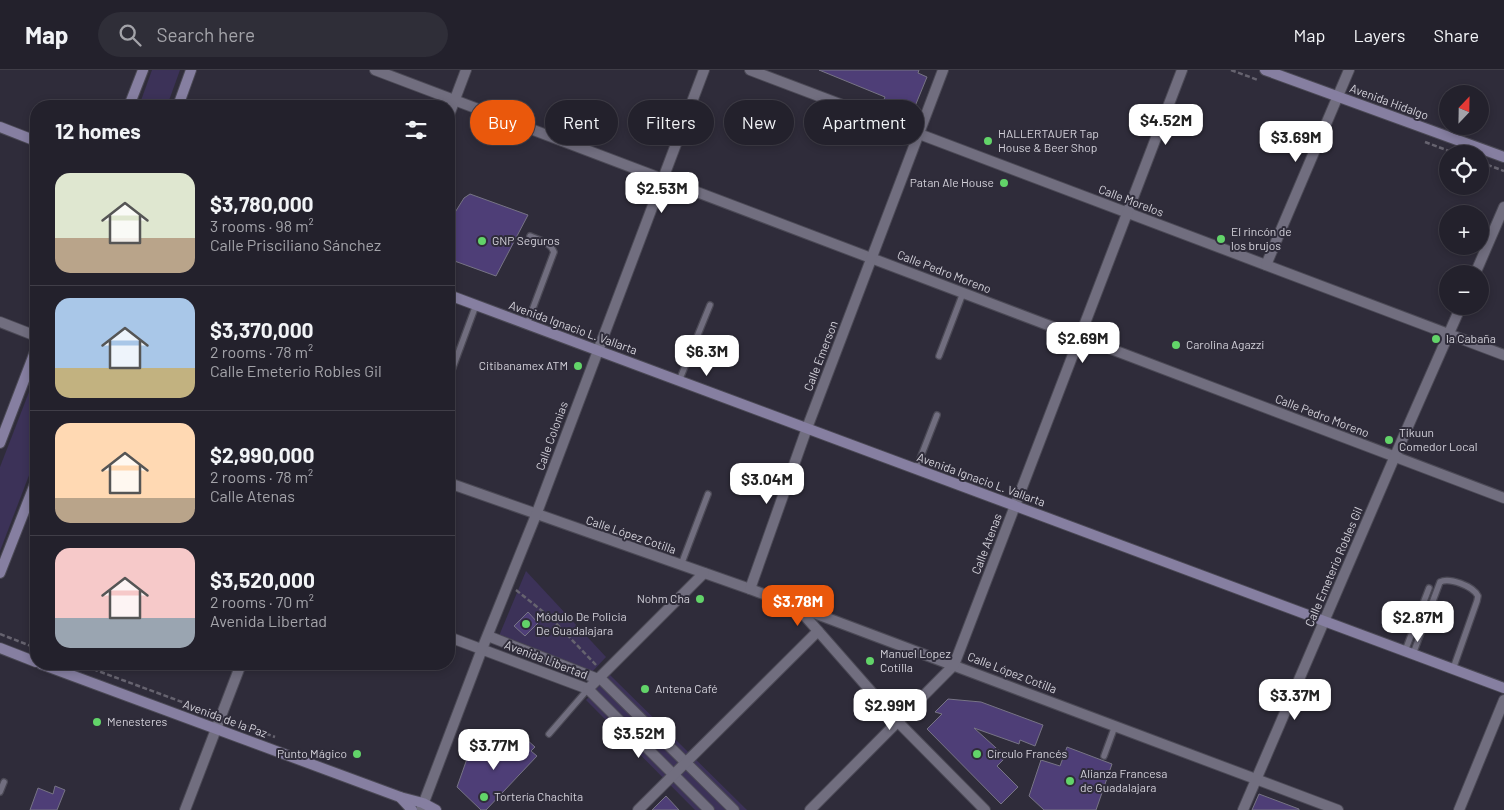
<!DOCTYPE html>
<meta charset="utf-8">
<style>
:root{--surface:#23212c;--page:#2f2e38;--text:#f1f3f6;--muted:#a3a3a9;--line:#403e48;--accent:#ea580c}
body{margin:0;font-family:Barlow,sans-serif;background:var(--page);color:var(--text);height:100vh;display:flex;flex-direction:column;font-size:19px;white-space:nowrap}
*{box-sizing:border-box;margin:0}
p{font-size:16px;color:var(--muted)}
.icon{flex:none;width:28px;height:28px;fill:none;stroke:currentColor;stroke-width:2;stroke-linecap:round;stroke-linejoin:round}
.map{position:relative;flex:1;overflow:hidden}
.panel{position:absolute;left:30px;top:30px;width:425px;height:570px;display:flex;flex-direction:column;background:var(--surface);border-radius:20px;box-shadow:0 2px 8px #0003,0 0 0 1px var(--line)}
.panel>*{flex:none}
.top-card{position:absolute;left:470px;top:30px;width:475px;height:45px;display:flex;gap:10px}
.needle{width:32px;rotate:22deg}
.fabs{position:absolute;left:1439px;top:15px;display:grid;gap:10px}
.fabs a{display:grid;place-items:center;width:50px;height:50px;border-radius:50%;background:var(--surface);box-shadow:0 2px 8px #0003,0 0 0 1px var(--line);font-size:25px}
.price{position:absolute;translate:-50% -42px;padding:0 11px;border-radius:10px;background:#fff;color:#222;font-size:16px;line-height:32px;filter:drop-shadow(0 1px 2px #0008)}
.price::after{content:'';position:absolute;left:50%;top:30px;width:15px;height:11px;margin-left:-8px;background:inherit;clip-path:polygon(0 0,100% 0,50% 100%)}
.price.current{background:var(--accent);color:#fff}
ul{padding:0;list-style:none}
li{display:flex;align-items:center;gap:15px;height:125px;padding:0 25px}
li+li{border-top:1px solid var(--line)}
li span{display:grid;place-items:center;flex:none;width:140px;height:100px;border-radius:15px;color:#555}
li>.icon{margin-inline-start:auto}
span .icon{width:60px;height:60px;fill:#fffc;stroke-width:1}
li b{font-size:21px}
h2{display:flex;justify-content:space-between;align-items:center;height:60px;padding:0 25px;font-size:21px}
.chip{padding:0 18px;border-radius:22px;background:var(--surface);box-shadow:0 2px 8px #0003,0 0 0 1px var(--line);font-size:18px;line-height:45px}
.chip.current{background:var(--accent);color:#fff}
header{display:flex;align-items:center;gap:30px;box-sizing:border-box;height:70px;padding:0 25px;background:var(--surface);border-bottom:1px solid var(--line)}
header strong{font-size:24px}
nav{display:flex;gap:28px;margin-inline-start:auto;font-size:18px}
.search{width:350px;height:45px;background:var(--page);display:flex;align-items:center;gap:12px;box-sizing:border-box;padding:0 18px;border-radius:28px;color:var(--muted);font-size:19px}
.map>svg:first-child{display:block}
.green{fill:#3c3258}
.building{fill:#4e3e77;stroke:#777485}
.lines{fill:none;stroke-linecap:round;stroke-linejoin:round}
.lane-casing{stroke:#4b4955;stroke-width:8}
.street-casing{stroke:#4b4955;stroke-width:12}
.secondary-casing{stroke:#4b4955;stroke-width:12}
.path{stroke:#66636f;stroke-width:2.5;stroke-dasharray:5 2.5;stroke-linecap:butt}
.lane{stroke:#716e7f;stroke-width:5.5}
.street{stroke:#716e7f;stroke-width:10}
.secondary{stroke:#867fa1;stroke-width:10}
.poi-dot{fill:#62d469;stroke:#2f2c3a;stroke-width:2}
.labels{text-anchor:middle;stroke-width:4;stroke-linejoin:round;paint-order:stroke}
.street-label{font-size:12px;fill:#d2d0d9;stroke:#2f2c3a}
.poi-label{font-size:12px;fill:#d2d0d9;stroke:#2f2c3a;text-anchor:start}
</style>
<header>
<strong>Map</strong>
<div class="search"><svg class="icon" aria-label="search" viewBox="0 0 24 24"><circle cx="10" cy="10" r="6"/><path d="M15 15l6 6"/></svg>Search here</div>
<nav><a>Map</a><a>Layers</a><a>Share</a></nav>
</header>
<div class="map">
<svg width="1504" height="740" viewBox="0 0 1504 740">
<rect width="100%" height="100%" fill="#2f2c3a"/>
<g class="green">
<polygon points="152,0 180,0 167,36 139,36"/>
<polygon points="36,304 36,387 0,481 0,397"/>
<polygon points="526,501 606,587 591,603 496,573"/>
<polygon points="610,605 747,740 695,740 586,630"/>
</g>
<g class="building">
<polygon points="819,0 919,0 918,3 927,7 911,46 882,34 885,27"/>
<polygon points="470,124 528,145 496,206 449,189 449,152 464,128"/>
<polygon points="528,542 538,553 525,566 514,556"/>
<polygon points="948,629 981,632 1043,655 1035,676 1020,670 1019,674 974,658 1006,687 997,696 1018,717 1001,734 927,659 942,644 935,642"/>
<polygon points="513,666 521,673 525,668 535,677 531,681 537,686 486,740 481,740 457,717 468,686 482,671 497,685"/>
<polygon points="1067,677 1112,694 1096,740 1044,740 1029,726 1041,690 1060,696"/>
<polygon points="55,716 65,720 57,740 30,740 38,718 53,724"/>
<polygon points="1259,724 1299,739 1299,740 1252,740"/>
<polygon points="666,726 679,740 652,740"/>
</g>
<g class="lines">
<g class="lane-casing">
<g id="lane">
<path d="M527 254 554 182C550 172 539 170 530 166"/>
<polyline points="939,286 963,223"/>
<polyline points="449,308 476,235"/>
<polyline points="679,311 710,235"/>
<polyline points="916,399 937,345"/>
<polyline points="449,428 454,415"/>
<polyline points="681,495 708,424"/>
<polyline points="1405,581 1429,518"/>
<path d="M1413 584 1440 512C1449 507 1473 516 1478 526L1477 531 1453 599"/>
<polyline points="549,664 588,619"/>
<polyline points="1104,686 1115,656"/>
<polyline points="0,722 4,712"/>
</g>
</g>
<g class="street-casing">
<g id="street">
<polyline points="375,0 1504,428"/>
<polyline points="750,0 1504,285"/>
<polyline points="449,45 466,0"/>
<polyline points="1266,195 1349,0"/>
<polyline points="1475,204 1504,137"/>
<polyline points="0,252 36,266"/>
<polyline points="449,413 750,519 1338,740"/>
<polyline points="750,519 807,358 943,0"/>
<polyline points="797,537 898,652 985,740"/>
<polyline points="488,566 598,609"/>
<polyline points="449,567 588,619 709,740"/>
<polyline points="600,608 734,740"/>
<polyline points="588,619 704,503"/>
<polyline points="185,740 241,594"/>
<polyline points="421,740 482,579 536,445 704,0"/>
<polyline points="638,740 818,561"/>
<polyline points="810,740 954,595 1182,0"/>
<polyline points="1243,740 1395,386 1461,236"/>
<polyline points="1459,740 1504,630"/>
</g>
</g>
<g class="secondary-casing">
<g id="secondary">
<polyline points="1265,0 1504,87"/>
<polyline points="129,36 143,0"/>
<polyline points="178,36 191,0"/>
<polyline points="0,57 36,71"/>
<polyline points="449,225 1504,618"/>
<polyline points="0,373 36,279"/>
<polyline points="0,503 36,411"/>
<polyline points="0,578 36,592"/>
<polyline points="41,594 400,727 423,733 436,740"/>
<polyline points="400,727 412,740"/>
</g>
</g>
<g class="path">
<polyline points="1231,0 1258,10"/>
<polyline points="1425,72 1457,84"/>
<polyline points="1480,92 1504,101"/>
<polyline points="516,520 551,548 596,595"/>
<polyline points="0,564 36,578"/>
<polyline points="79,594 212,643"/>
<polyline points="231,650 275,667"/>
</g>
<use href="#lane" class="lane"/>
<use href="#street" class="street"/>
<use href="#secondary" class="secondary"/>
</g>
<g class="poi-dot">
<circle cx="988" cy="71" r="5"/>
<circle cx="1004" cy="113" r="5"/>
<circle cx="1221" cy="169" r="5"/>
<circle cx="482" cy="171" r="5"/>
<circle cx="1436" cy="269" r="5"/>
<circle cx="1176" cy="275" r="5"/>
<circle cx="578" cy="296" r="5"/>
<circle cx="1389" cy="370" r="5"/>
<circle cx="700" cy="529" r="5"/>
<circle cx="526" cy="554" r="5"/>
<circle cx="870" cy="591" r="5"/>
<circle cx="645" cy="619" r="5"/>
<circle cx="97" cy="652" r="5"/>
<circle cx="357" cy="684" r="5"/>
<circle cx="977" cy="684" r="5"/>
<circle cx="1070" cy="711" r="5"/>
<circle cx="484" cy="727" r="5"/>
</g>
<g class="labels">
<g class="street-label">
<text transform="translate(1389 32) rotate(20)" y="4">Avenida Hidalgo</text>
<text transform="translate(1131 131) rotate(21)" y="4">Calle Morelos</text>
<text transform="translate(944 202) rotate(21)" y="4">Calle Pedro Moreno</text>
<text transform="translate(573 258) rotate(20)" y="4">Avenida Ignacio L. Vallarta</text>
<text transform="translate(821 286) rotate(-69)" y="4">Calle Emerson</text>
<text transform="translate(1322 346) rotate(21)" y="4">Calle Pedro Moreno</text>
<text transform="translate(552 366) rotate(-70)" y="4">Calle Colonias</text>
<text transform="translate(981 410) rotate(20)" y="4">Avenida Ignacio L. Vallarta</text>
<text transform="translate(631 465) rotate(19)" y="4">Calle López Cotilla</text>
<text transform="translate(987 474) rotate(-69)" y="4">Calle Atenas</text>
<text transform="translate(1334 497) rotate(-67)" y="4">Calle Emeterio Robles Gil</text>
<text transform="translate(546 590) rotate(21)" y="4">Avenida Libertad</text>
<text transform="translate(1012 603) rotate(21)" y="4">Calle López Cotilla</text>
<text transform="translate(225 649) rotate(20)" y="4">Avenida de la Paz</text>
</g>
<g class="poi-label">
<text x="998" y="68">HALLERTAUER Tap<tspan x="998" dy="14">House &amp; Beer Shop</tspan></text>
<text x="994" y="117" text-anchor="end">Patan Ale House</text>
<text x="1231" y="166">El rincón de<tspan x="1231" dy="14">los brujos</tspan></text>
<text x="492" y="175">GNP Seguros</text>
<text x="1446" y="273">la Cabaña</text>
<text x="1186" y="279">Carolina Agazzi</text>
<text x="568" y="300" text-anchor="end">Citibanamex ATM</text>
<text x="1399" y="367">Tikuun<tspan x="1399" dy="14">Comedor Local</tspan></text>
<text x="690" y="533" text-anchor="end">Nohm Cha</text>
<text x="536" y="551">Módulo De Policia<tspan x="536" dy="14">De Guadalajara</tspan></text>
<text x="880" y="588">Manuel Lopez<tspan x="880" dy="14">Cotilla</tspan></text>
<text x="655" y="623">Antena Café</text>
<text x="107" y="656">Menesteres</text>
<text x="347" y="688" text-anchor="end">Punto Mágico</text>
<text x="987" y="688">Círculo Francés</text>
<text x="1080" y="708">Alianza Francesa<tspan x="1080" dy="14">de Guadalajara</tspan></text>
<text x="494" y="731">Tortería Chachita</text>
</g>
</g>
</svg>
<div class="fabs">
<a><svg class="needle" viewBox="-14 -14 28 28"><path d="M0-13l5 13h-10z" fill="#e53935"/><path d="M0 13l5-13h-10z" fill="#a3a3a9"/></svg></a>
<a><svg class="icon" aria-label="locate" viewBox="0 0 24 24"><circle cx="12" cy="12" r="6"/><path d="M12 2v4M12 18v4M2 12h4M18 12h4"/></svg></a>
<a>+</a>
<a>−</a>
</div>
<b class="price" style="left:1166px;top:76px">$4.52M</b>
<b class="price" style="left:1296px;top:93px">$3.69M</b>
<b class="price" style="left:662px;top:144px">$2.53M</b>
<b class="price" style="left:1083px;top:294px">$2.69M</b>
<b class="price" style="left:707px;top:307px">$6.3M</b>
<b class="price" style="left:767px;top:435px">$3.04M</b>
<b class="price current" style="left:798px;top:557px">$3.78M</b>
<b class="price" style="left:1418px;top:573px">$2.87M</b>
<b class="price" style="left:1295px;top:651px">$3.37M</b>
<b class="price" style="left:890px;top:661px">$2.99M</b>
<b class="price" style="left:639px;top:689px">$3.52M</b>
<b class="price" style="left:494px;top:701px">$3.77M</b>
<div class="top-card">
<a class="chip current">Buy</a>
<a class="chip">Rent</a>
<a class="chip">Filters</a>
<a class="chip">New</a>
<a class="chip">Apartment</a>
</div>
<section class="panel">
<h2>12 homes<svg class="icon" aria-label="filters" viewBox="0 0 24 24"><path d="M4 7h16M4 17h16"/><circle cx="9" cy="7" r="2"/><circle cx="15" cy="17" r="2"/></svg></h2>
<ul>
<li><span style="background:linear-gradient(#dfe7d0 65%,#b9a48a 0)"><svg class="icon" aria-label="home" viewBox="0 0 24 24"><path d="M3 11l9-7 9 7M6 9v11h12V9"/></svg></span><div><b>$3,780,000</b><p>3 rooms · 98 m²</p><p>Calle Prisciliano Sánchez</p></div></li>
<li><span style="background:linear-gradient(#a9c7e8 70%,#c2b280 0)"><svg class="icon" aria-label="home" viewBox="0 0 24 24"><path d="M3 11l9-7 9 7M6 9v11h12V9"/></svg></span><div><b>$3,370,000</b><p>2 rooms · 78 m²</p><p>Calle Emeterio Robles Gil</p></div></li>
<li><span style="background:linear-gradient(#ffd9b3 75%,#b9a48a 0)"><svg class="icon" aria-label="home" viewBox="0 0 24 24"><path d="M3 11l9-7 9 7M6 9v11h12V9"/></svg></span><div><b>$2,990,000</b><p>2 rooms · 78 m²</p><p>Calle Atenas</p></div></li>
<li><span style="background:linear-gradient(#f6c9c9 70%,#9aa5b1 0)"><svg class="icon" aria-label="home" viewBox="0 0 24 24"><path d="M3 11l9-7 9 7M6 9v11h12V9"/></svg></span><div><b>$3,520,000</b><p>2 rooms · 70 m²</p><p>Avenida Libertad</p></div></li>
</ul>
</section>
</div>
